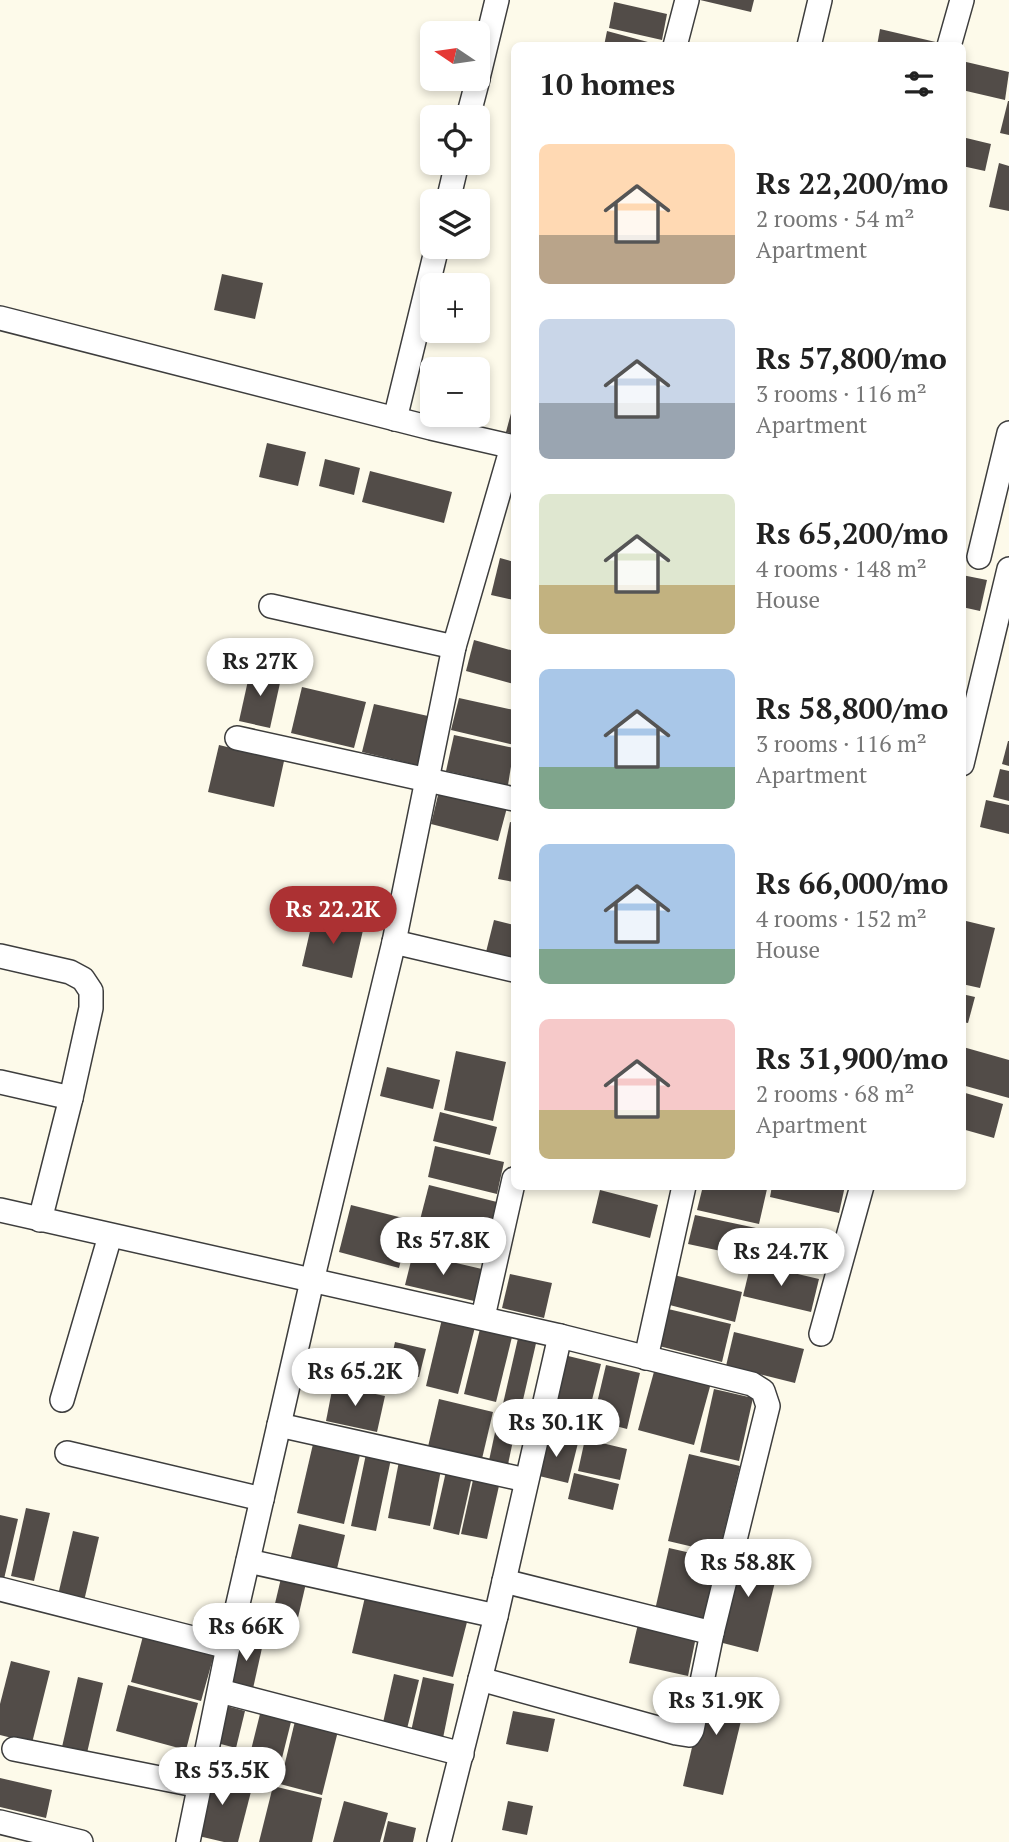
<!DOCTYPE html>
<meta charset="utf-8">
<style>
:root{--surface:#fff;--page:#f2f2f2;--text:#222;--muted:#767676;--accent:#ac3133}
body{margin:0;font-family:"PT Serif",serif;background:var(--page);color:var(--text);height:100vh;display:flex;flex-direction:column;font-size:26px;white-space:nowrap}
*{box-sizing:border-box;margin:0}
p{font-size:23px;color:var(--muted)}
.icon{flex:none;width:38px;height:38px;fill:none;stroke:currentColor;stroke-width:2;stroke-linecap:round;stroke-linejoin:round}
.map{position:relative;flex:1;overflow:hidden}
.side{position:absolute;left:511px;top:42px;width:455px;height:1148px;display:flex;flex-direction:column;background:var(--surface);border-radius:10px;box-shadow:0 4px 10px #0003}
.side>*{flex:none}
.needle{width:46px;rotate:283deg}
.fabs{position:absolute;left:420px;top:21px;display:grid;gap:14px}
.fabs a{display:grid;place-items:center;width:70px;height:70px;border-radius:10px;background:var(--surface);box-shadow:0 4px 10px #0003;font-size:35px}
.price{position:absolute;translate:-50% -60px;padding:0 16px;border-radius:24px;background:#fff;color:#222;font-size:23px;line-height:46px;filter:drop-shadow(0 2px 4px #0008)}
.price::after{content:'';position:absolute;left:50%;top:42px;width:21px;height:16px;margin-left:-10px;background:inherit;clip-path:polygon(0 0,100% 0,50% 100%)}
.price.selected{background:var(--accent);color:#fff}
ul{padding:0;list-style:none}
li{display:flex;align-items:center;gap:21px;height:175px;padding:0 28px}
li span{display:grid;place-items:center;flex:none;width:196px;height:140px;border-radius:10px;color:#555}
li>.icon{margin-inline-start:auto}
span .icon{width:84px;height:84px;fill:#fffc;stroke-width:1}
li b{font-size:30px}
h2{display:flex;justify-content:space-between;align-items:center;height:84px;padding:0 28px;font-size:30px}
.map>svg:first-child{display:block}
.building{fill:#524c48}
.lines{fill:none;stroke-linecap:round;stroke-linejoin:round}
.minor-casing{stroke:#3d3d3d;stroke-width:26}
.minor{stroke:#fff;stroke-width:23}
</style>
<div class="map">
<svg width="1009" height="1842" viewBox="0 0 1009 1842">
<rect width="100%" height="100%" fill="#fdfaea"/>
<g class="building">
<polygon points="700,0 754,0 751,12"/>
<polygon points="614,2 667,14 662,40 609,28"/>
<polygon points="880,29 940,43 940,46 877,46"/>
<polygon points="607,31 659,45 659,46 604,46"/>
<polygon points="962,61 1009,72 1005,100 962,90"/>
<polygon points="1008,101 1009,101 1009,135 1000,133"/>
<polygon points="962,137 991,144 985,171 962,166"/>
<polygon points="999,163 1009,166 1009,211 989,207"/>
<polygon points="222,274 263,283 255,319 214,310"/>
<polygon points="514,402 514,434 506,432"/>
<polygon points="267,443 306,452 298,486 259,477"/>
<polygon points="325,459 360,468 354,495 319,486"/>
<polygon points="370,471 452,492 444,523 362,502"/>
<polygon points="500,558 514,562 514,600 491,595"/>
<polygon points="962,575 987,580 980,611 962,607"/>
<polygon points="474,640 514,651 514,684 466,671"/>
<polygon points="251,667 282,674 270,728 239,721"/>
<polygon points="302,687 366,702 354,748 291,733"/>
<polygon points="459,698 514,710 514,745 451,730"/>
<polygon points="374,704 437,718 425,767 362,752"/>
<polygon points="454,735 514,748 508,785 446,771"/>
<polygon points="1008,741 1009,741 1009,766 1002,764"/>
<polygon points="219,745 284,761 274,807 208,792"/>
<polygon points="1000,769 1009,771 1009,801 993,797"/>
<polygon points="440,787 508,804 498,841 431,824"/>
<polygon points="986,800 1009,805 1009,834 980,827"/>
<polygon points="510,822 514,823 514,882 498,879"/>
<polygon points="314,914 364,926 352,978 302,966"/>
<polygon points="494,920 514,925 514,962 485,956"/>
<polygon points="962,920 995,928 980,988 962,984"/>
<polygon points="962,994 975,997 968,1023 962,1022"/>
<polygon points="963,1047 1009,1060 1009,1098 962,1085"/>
<polygon points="456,1051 506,1062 493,1121 444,1110"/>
<polygon points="387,1067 440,1080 433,1109 380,1096"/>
<polygon points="962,1092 1003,1104 994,1138 962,1129"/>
<polygon points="440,1112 497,1127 490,1155 433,1141"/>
<polygon points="435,1146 504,1162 497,1194 428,1177"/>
<polygon points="429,1185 497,1202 482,1261 414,1243"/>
<polygon points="703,1186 767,1189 759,1224 697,1210"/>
<polygon points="772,1186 845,1186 839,1213 770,1197"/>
<polygon points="600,1190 658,1205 650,1238 592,1223"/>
<polygon points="351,1205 411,1220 399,1268 339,1252"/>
<polygon points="695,1215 756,1228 749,1257 688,1244"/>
<polygon points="413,1253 482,1269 474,1301 405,1285"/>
<polygon points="751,1263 819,1279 811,1312 743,1296"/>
<polygon points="510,1274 552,1283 544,1318 502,1308"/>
<polygon points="670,1274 742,1292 735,1322 662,1303"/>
<polygon points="664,1308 731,1324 722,1362 655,1345"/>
<polygon points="442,1319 475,1327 458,1394 426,1386"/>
<polygon points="480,1329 512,1337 496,1402 464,1394"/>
<polygon points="734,1332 804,1349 795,1383 726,1366"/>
<polygon points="519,1334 537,1339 520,1413 502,1408"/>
<polygon points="395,1342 426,1349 419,1377 389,1370"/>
<polygon points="564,1355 601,1364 583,1436 547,1427"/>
<polygon points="606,1365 640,1373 627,1429 593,1420"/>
<polygon points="655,1368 711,1383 694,1445 638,1430"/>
<polygon points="333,1385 385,1396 377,1432 326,1421"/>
<polygon points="714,1389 753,1398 739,1461 700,1452"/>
<polygon points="439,1399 493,1412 481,1463 427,1451"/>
<polygon points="499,1414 518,1417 507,1469 488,1465"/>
<polygon points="544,1435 578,1443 568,1483 535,1475"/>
<polygon points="585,1439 627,1449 620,1480 578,1471"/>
<polygon points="313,1444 360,1455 344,1524 297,1513"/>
<polygon points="366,1454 391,1459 376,1531 351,1526"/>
<polygon points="689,1454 740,1466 719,1553 668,1541"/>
<polygon points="400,1456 442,1465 430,1526 388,1518"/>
<polygon points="447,1467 473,1472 459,1535 433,1529"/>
<polygon points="475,1471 501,1477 487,1539 461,1534"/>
<polygon points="574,1473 619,1484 613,1510 568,1499"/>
<polygon points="26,1508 50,1513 34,1581 11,1576"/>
<polygon points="0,1515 18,1519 4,1579 0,1579"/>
<polygon points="299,1524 345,1535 335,1577 289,1565"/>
<polygon points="73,1531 99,1537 84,1601 58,1595"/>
<polygon points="738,1546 781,1557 758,1652 715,1641"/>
<polygon points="669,1548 717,1559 703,1621 655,1610"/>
<polygon points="282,1574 307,1579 293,1639 268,1633"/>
<polygon points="365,1597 467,1622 453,1677 352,1653"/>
<polygon points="638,1624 696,1637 688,1676 629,1663"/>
<polygon points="239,1633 264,1639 252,1693 227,1687"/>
<polygon points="143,1636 214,1655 201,1701 131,1682"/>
<polygon points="11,1661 50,1671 32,1743 0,1735 0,1704"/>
<polygon points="394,1674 419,1680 406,1733 382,1727"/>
<polygon points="78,1677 103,1683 87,1753 62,1747"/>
<polygon points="423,1677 454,1684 442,1743 410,1736"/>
<polygon points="708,1679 749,1688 723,1795 683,1786"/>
<polygon points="128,1685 198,1703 186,1750 116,1731"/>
<polygon points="223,1705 245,1711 236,1748 213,1742"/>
<polygon points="261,1710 292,1718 276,1782 245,1774"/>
<polygon points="513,1711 555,1719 548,1752 506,1744"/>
<polygon points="295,1721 338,1731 322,1795 280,1784"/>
<polygon points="207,1768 254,1780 238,1842 224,1842 190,1834"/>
<polygon points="0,1778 52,1790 46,1818 0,1807"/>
<polygon points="273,1786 322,1798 312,1842 259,1842"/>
<polygon points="344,1801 388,1813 380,1842 333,1842"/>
<polygon points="508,1801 533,1806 527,1835 502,1830"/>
<polygon points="388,1821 416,1828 413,1842 383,1842"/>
</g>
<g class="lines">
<g class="minor-casing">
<g id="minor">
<polyline points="675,46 687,0"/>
<polyline points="809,46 820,0"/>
<polyline points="949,46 962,0"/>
<polyline points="478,78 497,0"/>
<polyline points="468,117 478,79"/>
<polyline points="448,201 457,163"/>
<polyline points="0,318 431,428 514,447"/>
<polyline points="395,419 437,247"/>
<polyline points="979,557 1009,433"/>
<polyline points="271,606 454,647"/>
<polyline points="237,738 514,799"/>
<polyline points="962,764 1009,569"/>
<polyline points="394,942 514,970"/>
<polyline points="0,956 70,972 83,979 91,991 91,1008 71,1098 40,1220"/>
<polyline points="0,1082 71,1098"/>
<polyline points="0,1210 560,1336 496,1616 439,1842"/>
<polyline points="483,1317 514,1179"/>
<polyline points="821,1334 862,1186"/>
<polyline points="646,1358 684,1186"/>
<polyline points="62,1400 110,1236"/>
<polyline points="279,1425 526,1480"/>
<polyline points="67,1453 262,1499"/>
<polyline points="248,1561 496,1616"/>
<polyline points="504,1581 712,1633"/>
<polyline points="0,1589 228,1647"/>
<polyline points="480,1679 676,1733 689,1735 692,1730 712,1633 768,1406 763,1391 752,1384 560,1336"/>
<polyline points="220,1691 462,1754"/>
<polyline points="14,1749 200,1786"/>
<polyline points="0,1822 81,1842"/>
<polyline points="188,1842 228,1647 262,1499 312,1281 394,942 454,647 512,447"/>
</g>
</g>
<use href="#minor" class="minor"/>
</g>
</svg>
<div class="fabs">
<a><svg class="needle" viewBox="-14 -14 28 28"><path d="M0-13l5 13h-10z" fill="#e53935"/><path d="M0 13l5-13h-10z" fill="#767676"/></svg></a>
<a><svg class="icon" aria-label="locate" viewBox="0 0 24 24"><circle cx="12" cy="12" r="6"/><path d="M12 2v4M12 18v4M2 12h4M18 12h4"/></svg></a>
<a><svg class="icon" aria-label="layers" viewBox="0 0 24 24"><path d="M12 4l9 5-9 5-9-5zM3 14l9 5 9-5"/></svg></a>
<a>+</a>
<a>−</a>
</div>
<b class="price" style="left:260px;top:698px">Rs 27K</b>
<b class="price selected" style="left:333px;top:946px">Rs 22.2K</b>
<b class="price" style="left:443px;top:1277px">Rs 57.8K</b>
<b class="price" style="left:781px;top:1288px">Rs 24.7K</b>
<b class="price" style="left:355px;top:1408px">Rs 65.2K</b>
<b class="price" style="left:556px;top:1459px">Rs 30.1K</b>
<b class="price" style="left:748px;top:1599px">Rs 58.8K</b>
<b class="price" style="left:246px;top:1663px">Rs 66K</b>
<b class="price" style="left:716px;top:1737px">Rs 31.9K</b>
<b class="price" style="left:222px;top:1807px">Rs 53.5K</b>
<section class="side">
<h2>10 homes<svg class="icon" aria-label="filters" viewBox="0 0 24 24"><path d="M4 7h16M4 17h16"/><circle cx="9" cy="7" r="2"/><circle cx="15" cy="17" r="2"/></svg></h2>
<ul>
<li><span style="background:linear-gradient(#ffd9b3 65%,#b9a48a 0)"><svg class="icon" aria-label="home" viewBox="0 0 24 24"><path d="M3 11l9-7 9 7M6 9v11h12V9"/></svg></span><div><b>Rs 22,200/mo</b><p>2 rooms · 54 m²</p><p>Apartment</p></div></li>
<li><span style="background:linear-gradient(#c9d6e8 60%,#9aa5b1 0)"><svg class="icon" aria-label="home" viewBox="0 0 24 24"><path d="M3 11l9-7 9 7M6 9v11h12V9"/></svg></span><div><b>Rs 57,800/mo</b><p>3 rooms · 116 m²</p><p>Apartment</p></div></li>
<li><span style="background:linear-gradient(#dfe7d0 65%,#c2b280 0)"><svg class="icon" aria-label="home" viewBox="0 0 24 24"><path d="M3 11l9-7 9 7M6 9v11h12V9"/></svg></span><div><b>Rs 65,200/mo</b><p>4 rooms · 148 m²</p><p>House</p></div></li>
<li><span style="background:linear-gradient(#a9c7e8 70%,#7fa58c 0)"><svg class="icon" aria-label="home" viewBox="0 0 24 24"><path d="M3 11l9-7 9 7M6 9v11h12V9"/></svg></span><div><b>Rs 58,800/mo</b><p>3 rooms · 116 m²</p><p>Apartment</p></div></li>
<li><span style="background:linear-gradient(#a9c7e8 75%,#7fa58c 0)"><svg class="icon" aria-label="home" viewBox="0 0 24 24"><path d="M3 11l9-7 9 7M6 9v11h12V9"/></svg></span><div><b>Rs 66,000/mo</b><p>4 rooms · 152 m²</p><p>House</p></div></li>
<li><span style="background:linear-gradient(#f6c9c9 65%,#c2b280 0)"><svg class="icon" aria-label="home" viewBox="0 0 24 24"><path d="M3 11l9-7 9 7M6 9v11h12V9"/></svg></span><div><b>Rs 31,900/mo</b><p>2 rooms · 68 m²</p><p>Apartment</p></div></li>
</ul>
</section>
</div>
